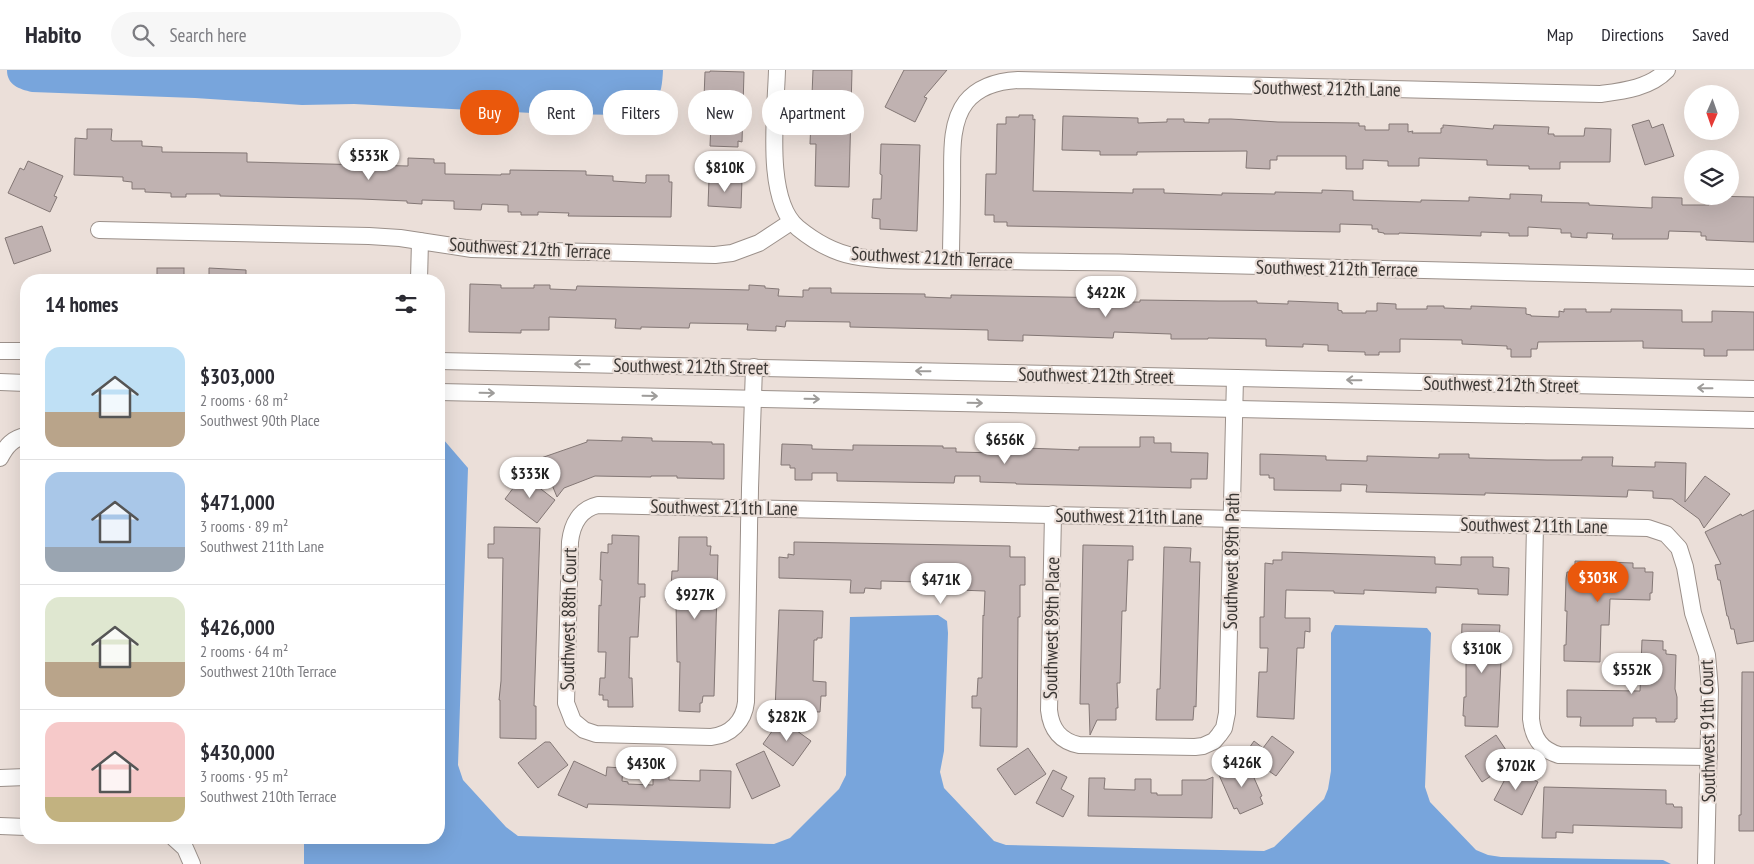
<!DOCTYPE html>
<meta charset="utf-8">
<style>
:root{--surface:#fff;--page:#f7f7f7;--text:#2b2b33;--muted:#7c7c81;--line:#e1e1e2;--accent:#ea580c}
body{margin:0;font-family:"PT Sans Narrow",sans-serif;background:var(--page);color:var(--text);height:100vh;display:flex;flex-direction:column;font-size:19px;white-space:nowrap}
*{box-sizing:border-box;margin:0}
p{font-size:16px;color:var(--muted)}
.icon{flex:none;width:28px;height:28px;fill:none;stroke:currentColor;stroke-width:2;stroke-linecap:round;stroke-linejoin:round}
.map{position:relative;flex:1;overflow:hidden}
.sheet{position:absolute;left:20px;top:204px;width:425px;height:570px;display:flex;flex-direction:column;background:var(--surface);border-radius:20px;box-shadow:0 5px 20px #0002}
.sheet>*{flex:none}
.top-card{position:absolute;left:460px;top:20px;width:475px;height:45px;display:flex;gap:10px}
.needle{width:32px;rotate:182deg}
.fabs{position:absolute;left:1684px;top:15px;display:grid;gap:10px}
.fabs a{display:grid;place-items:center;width:55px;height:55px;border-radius:50%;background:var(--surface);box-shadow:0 5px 20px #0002;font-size:25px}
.price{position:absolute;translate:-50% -42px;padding:0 11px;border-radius:18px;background:#fff;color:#222;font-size:16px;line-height:32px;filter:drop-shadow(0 1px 2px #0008)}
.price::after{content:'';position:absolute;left:50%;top:30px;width:15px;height:11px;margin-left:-8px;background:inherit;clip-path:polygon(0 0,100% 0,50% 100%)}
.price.current{background:var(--accent);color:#fff}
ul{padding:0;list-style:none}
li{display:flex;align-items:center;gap:15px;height:125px;padding:0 25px}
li+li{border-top:1px solid var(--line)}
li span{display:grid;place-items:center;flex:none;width:140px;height:100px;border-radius:15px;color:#555}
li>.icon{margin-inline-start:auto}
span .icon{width:60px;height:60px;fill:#fffc;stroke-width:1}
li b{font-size:21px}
h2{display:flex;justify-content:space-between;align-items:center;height:60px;padding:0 25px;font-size:21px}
.chip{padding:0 18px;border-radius:22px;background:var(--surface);box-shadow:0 5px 20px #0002;font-size:18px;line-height:45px}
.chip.current{background:var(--accent);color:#fff}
header{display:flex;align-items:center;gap:30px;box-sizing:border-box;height:70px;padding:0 25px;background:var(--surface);border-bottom:1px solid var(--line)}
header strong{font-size:24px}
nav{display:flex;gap:28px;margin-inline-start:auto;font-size:18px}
.search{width:350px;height:45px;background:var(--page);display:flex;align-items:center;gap:12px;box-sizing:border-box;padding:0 18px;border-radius:28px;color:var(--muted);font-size:19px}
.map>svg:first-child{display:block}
.water{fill:#78a5dc}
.building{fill:#c0b2b1;stroke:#837775}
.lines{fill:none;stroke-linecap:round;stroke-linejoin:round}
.minor-casing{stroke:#9b908a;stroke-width:18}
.minor{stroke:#fff;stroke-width:16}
.oneway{stroke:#9e9c9a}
.labels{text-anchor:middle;stroke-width:4.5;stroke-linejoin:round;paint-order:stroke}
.street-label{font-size:19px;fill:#3c3835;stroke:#ebdfd9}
</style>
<header>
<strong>Habito</strong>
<div class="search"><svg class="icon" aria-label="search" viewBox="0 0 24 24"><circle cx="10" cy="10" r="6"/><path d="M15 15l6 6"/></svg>Search here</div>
<nav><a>Map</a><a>Directions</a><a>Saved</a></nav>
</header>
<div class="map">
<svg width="1754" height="794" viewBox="0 0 1754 794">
<rect width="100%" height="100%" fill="#ebdfd9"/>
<g class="water">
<path d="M7 0H663C662 26 657 44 628 45L552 44 354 34 302 35 195 28 32 22C19 19 7 15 7 0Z"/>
<polygon points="439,369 443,369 468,398 458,695 463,710 506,757 518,766 774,774 790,768 839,719 846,705 850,547 938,545 947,551 948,563 944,681 940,702 944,718 994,771 1006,775 1264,781 1274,777 1324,729 1328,719 1331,701 1331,563 1335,555 1427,558 1431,563 1425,717 1430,732 1476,780 1488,785 1501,787 1663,790 1671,794 304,794 304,768 439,768"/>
</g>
<g class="building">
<polygon points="813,0 852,0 849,117 815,116 816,74 810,74"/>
<polygon points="904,0 947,0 924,27 927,28 915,52 885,37"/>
<polygon points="710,1 744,2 742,72 738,71 738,77 710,76 712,28 704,28 705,2 710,2"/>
<polygon points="1019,45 1033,45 1033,50 1035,49 1033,121 1133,123 1133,119 1164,119 1164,123 1222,125 1222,123 1275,124 1275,122 1322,123 1322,120 1353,121 1353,130 1421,132 1421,130 1469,131 1469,127 1510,129 1510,124 1542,125 1541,132 1589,133 1589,135 1652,138 1652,127 1682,128 1682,135 1709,135 1709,126 1754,127 1754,172 1706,170 1706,166 1701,166 1701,162 1669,161 1668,169 1612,169 1613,164 1589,163 1587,163 1587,168 1571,167 1571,163 1561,163 1561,159 1528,157 1528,166 1509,166 1509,163 1481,162 1481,166 1399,163 1399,164 1384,164 1384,163 1378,162 1378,159 1372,159 1372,155 1340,154 1340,162 1007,156 1007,152 994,152 994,145 985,145 986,104 996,104 997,54 1006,54 1006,47 1019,47"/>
<polygon points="1063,46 1138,48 1138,53 1167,52 1167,49 1184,49 1184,52 1209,53 1209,49 1231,49 1278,52 1359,53 1359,56 1365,56 1365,60 1389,60 1389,54 1408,54 1408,62 1413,61 1412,63 1441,63 1441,58 1443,58 1443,55 1493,59 1494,55 1549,57 1548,64 1554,64 1554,66 1584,66 1585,58 1611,59 1610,92 1560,92 1560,99 1529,99 1529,96 1487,95 1487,90 1419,88 1419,96 1388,96 1388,91 1363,90 1363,99 1346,99 1346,86 1277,86 1277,90 1270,90 1270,99 1246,98 1247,81 1137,82 1137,85 1100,85 1100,81 1062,80"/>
<polygon points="1649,50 1652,58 1663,54 1674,86 1645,95 1632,55"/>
<polygon points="87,59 112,59 111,70 113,71 142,71 142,76 162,77 162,82 247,83 247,92 408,96 408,88 434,89 434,93 445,93 445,104 501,105 501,104 510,104 510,100 586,101 586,105 613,106 613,111 645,113 646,112 646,105 669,105 669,112 672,112 671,147 568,146 569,143 538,142 538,145 521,145 521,142 508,142 508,135 482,134 481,140 454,139 454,131 422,130 422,134 407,133 407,131 361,129 220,126 220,124 186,124 186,127 171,127 171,123 145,122 145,119 132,119 132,112 123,111 123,107 74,105 75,68 87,69"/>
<polygon points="881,74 920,75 917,161 880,159 880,149 872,148 873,129 881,129 882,105 880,104"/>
<polygon points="28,91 63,106 54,126 57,127 50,142 8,123 20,98 24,100"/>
<polygon points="709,109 742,110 741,138 708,136"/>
<polygon points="42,156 51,181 14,194 5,168"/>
<rect x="157" y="198" width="27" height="12"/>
<polygon points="209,198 246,200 246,210 209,210"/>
<polygon points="470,214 501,215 501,218 534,218 534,215 550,215 550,219 576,220 577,216 749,220 749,215 765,216 765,218 779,219 778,226 803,227 803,220 809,220 809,218 831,218 831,223 925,224 925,227 951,228 951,225 1114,228 1114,232 1140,232 1140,230 1219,231 1257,231 1257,233 1288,234 1288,231 1338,233 1338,240 1342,241 1342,243 1366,243 1366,241 1377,241 1377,233 1396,234 1396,239 1427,239 1427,236 1444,236 1444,238 1471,239 1471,236 1526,238 1526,244 1531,245 1531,246 1559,247 1559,241 1564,242 1564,239 1586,239 1586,242 1611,242 1611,239 1682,240 1682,252 1712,252 1712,241 1754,242 1754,280 1727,280 1727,286 1704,286 1704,279 1643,278 1643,271 1538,272 1537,279 1531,279 1531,287 1511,287 1511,279 1507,279 1507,276 1462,274 1462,270 1400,269 1400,282 1379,282 1379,285 1365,285 1365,282 1328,281 1328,275 1303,274 1303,277 1266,276 1266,269 1208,268 1208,269 1171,269 1171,264 1114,262 1113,268 1023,265 1023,271 988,270 988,260 850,257 850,252 786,251 785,257 776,256 776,261 747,260 748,254 690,253 689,258 641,257 641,259 615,258 616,249 549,247 549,260 521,260 521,263 469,262"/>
<polygon points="622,367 652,368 652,371 712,372 712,374 724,374 724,409 677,408 677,406 651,406 651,407 595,406 564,418 557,427 541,388 587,372 587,370 622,371"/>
<polygon points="1140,367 1154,367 1154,373 1171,373 1171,382 1208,383 1207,409 1191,409 1191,418 1016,414 1016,413 980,412 980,406 955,406 954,413 837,411 837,403 812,403 812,410 795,410 795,398 790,398 790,395 781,395 782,374 812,375 812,379 853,380 853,375 943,376 943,378 956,378 956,382 998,383 998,377 1079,380 1079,377 1140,377"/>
<polygon points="1260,384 1326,386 1326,390 1367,391 1367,386 1439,388 1439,384 1469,384 1469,388 1547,390 1582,390 1582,387 1613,387 1612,396 1655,397 1655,392 1686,393 1685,432 1705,406 1730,424 1704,458 1699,449 1672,429 1653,428 1653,421 1628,420 1627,427 1485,423 1485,425 1366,422 1367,415 1341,414 1341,421 1274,420 1274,408 1269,408 1269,405 1260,405"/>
<polygon points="523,405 555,430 537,453 505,429"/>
<polygon points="1754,440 1754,571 1737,574 1734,559 1731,559 1728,546 1727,546 1720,510 1718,510 1715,495 1721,494 1705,462 1741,444 1742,446"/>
<polygon points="494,457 540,458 534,636 536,636 536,669 500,668 500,630 499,630 501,611 503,488 488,488 488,474 494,474"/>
<polygon points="612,465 639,466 638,514 645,514 645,527 640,527 638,567 630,567 629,608 632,608 633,637 608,637 608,630 603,630 603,625 599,625 600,608 605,608 606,582 598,582 599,535 601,536 602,510 600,510 601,482 608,483 608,474 612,474"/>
<polygon points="679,467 707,467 707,476 711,476 710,485 718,485 714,626 703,626 702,633 700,633 700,642 679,641 680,592 677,592 676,532 666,531 666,518 671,518 672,501 678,501"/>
<polygon points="794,472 1010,476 1010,487 1025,487 1025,515 1020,515 1020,547 1018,547 1017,677 980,676 981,638 972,638 972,626 977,626 978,608 982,608 983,545 984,546 985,521 958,520 958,513 881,511 881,519 865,518 864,523 850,523 851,510 779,508 779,487 788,488 788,484 794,485"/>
<polygon points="1083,475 1133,476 1133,490 1128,490 1126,541 1122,541 1120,613 1117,613 1118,638 1116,638 1116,650 1097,650 1090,665 1089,634 1080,634"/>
<polygon points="1164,477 1191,478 1190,492 1200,492 1196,637 1194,636 1193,650 1156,650 1157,619 1160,619"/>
<polygon points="1282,482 1435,487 1435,494 1461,495 1461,487 1493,487 1493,497 1509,498 1508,525 1478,524 1478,519 1436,517 1436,523 1364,520 1364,524 1334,523 1334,521 1286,520 1285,548 1310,548 1310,562 1305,561 1304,578 1297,578 1294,649 1257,647 1259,602 1267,602 1268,578 1260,578 1260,547 1264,547 1265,493 1273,494 1273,490 1282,490"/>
<polygon points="1575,491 1633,493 1633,498 1645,498 1645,502 1653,502 1652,523 1650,523 1650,530 1610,529 1609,555 1601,555 1600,592 1564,591 1564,575 1566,575 1567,541 1565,541 1566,509 1567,502 1572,502 1572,498 1575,498"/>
<polygon points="779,540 823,541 822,568 817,568 817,570 814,570 813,611 826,612 826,626 821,626 820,642 775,641"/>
<polygon points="1462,554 1500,555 1499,568 1502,569 1498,657 1465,656 1465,646 1463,646 1464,627 1466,627 1466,584 1461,584"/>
<polygon points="1642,570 1663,571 1663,580 1666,580 1666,584 1676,585 1675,619 1677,627 1677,649 1675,649 1675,652 1656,652 1656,648 1633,648 1633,656 1580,656 1581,647 1567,647 1567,620 1640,621"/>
<polygon points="1742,602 1754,602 1754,761 1739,761 1739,745 1741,745"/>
<polygon points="775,645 811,671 793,696 763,674 775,657"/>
<polygon points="1496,665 1512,689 1504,695 1506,696 1482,712 1465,686"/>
<polygon points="1272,666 1294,682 1276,706 1245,684 1254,671 1263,678"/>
<polygon points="545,672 550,672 568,695 538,718 518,693"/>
<polygon points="1028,678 1046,704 1015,725 997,699"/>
<polygon points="764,681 780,716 752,729 736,694"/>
<polygon points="574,691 606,706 607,697 623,698 622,711 628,712 628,714 653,715 653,698 669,699 669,710 700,711 700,700 731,701 730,738 588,734 587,738 558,725"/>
<polygon points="1247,692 1262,726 1260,727 1263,734 1240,744 1237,738 1234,739 1219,705"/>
<polygon points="1511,698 1538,712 1522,745 1494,730"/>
<polygon points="1053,700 1067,707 1061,719 1074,726 1063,747 1036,733"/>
<polygon points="1213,707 1212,748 1088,746 1089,708 1105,708 1104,719 1135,720 1135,709 1151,709 1151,723 1157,723 1157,725 1182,725 1182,710 1206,710"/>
<polygon points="1544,717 1666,720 1666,734 1673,734 1674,737 1682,737 1682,758 1573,755 1573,763 1556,762 1556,768 1542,768"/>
</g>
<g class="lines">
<g class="minor-casing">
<g id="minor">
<path d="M777 0C776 41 764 130 798 158 814 171 833 182 853 186 886 192 921 190 955 191 1015 191 1076 192 1136 193 1342 198 1548 203 1754 208"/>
<polyline points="99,160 369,166 400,168 472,179 715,185 732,183 759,173 791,152"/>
<path d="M951 191C951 167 952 144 952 121 953 93 948 55 966 32 979 16 998 11 1018 10L1600 24C1623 21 1650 18 1667 0"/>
<polyline points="419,210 420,171"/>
<polyline points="0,281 26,281"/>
<polyline points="439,291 1754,319"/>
<path d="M754 297 750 418C750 432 749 446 749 460L746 632C744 651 731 665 711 667L596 664 584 660 573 651 566 633 570 472C572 454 580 439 598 435L1648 458 1666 464 1679 478 1685 497 1693 543 1707 585 1710 620 1706 794"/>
<polyline points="0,312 26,313"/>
<polyline points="439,322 1754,350"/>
<path d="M0 388C6 376 13 368 26 366"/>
<path d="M1053 444 1049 640C1051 659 1060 671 1079 675L1195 677 1203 676 1214 671 1219 665 1224 658 1227 643 1235 308"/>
<path d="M1535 455 1531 649C1533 668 1541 680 1559 685L1709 687"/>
<polyline points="0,708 26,707"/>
<polyline points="0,756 26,757"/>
<polyline points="174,768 185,778 192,794"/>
</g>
</g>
<use href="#minor" class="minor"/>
</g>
<defs><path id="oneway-shaft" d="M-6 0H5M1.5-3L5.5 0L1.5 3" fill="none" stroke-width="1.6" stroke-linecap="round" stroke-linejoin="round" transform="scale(1.25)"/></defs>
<g class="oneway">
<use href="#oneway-shaft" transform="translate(582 294) rotate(-179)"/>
<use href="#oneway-shaft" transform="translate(923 301) rotate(-179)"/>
<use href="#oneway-shaft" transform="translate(1354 310) rotate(-179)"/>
<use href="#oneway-shaft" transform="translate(1705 318) rotate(-179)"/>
<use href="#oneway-shaft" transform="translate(487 323) rotate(1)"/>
<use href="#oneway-shaft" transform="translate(650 326) rotate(1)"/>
<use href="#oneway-shaft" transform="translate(812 329) rotate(1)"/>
<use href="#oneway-shaft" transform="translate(975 333) rotate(1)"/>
</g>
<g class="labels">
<g class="street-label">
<text transform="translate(1327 18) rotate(1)" y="7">Southwest 212th Lane</text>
<text transform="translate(530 178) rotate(3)" y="7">Southwest 212th Terrace</text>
<text transform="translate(932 187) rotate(3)" y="7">Southwest 212th Terrace</text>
<text transform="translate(1337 198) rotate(1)" y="7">Southwest 212th Terrace</text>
<text transform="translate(691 296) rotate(1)" y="7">Southwest 212th Street</text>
<text transform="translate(1096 305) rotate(1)" y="7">Southwest 212th Street</text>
<text transform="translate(1501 314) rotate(1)" y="7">Southwest 212th Street</text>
<text transform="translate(724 437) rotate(1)" y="7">Southwest 211th Lane</text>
<text transform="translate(1129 446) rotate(1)" y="7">Southwest 211th Lane</text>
<text transform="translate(1534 455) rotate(1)" y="7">Southwest 211th Lane</text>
<text transform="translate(1231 491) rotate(-89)" y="7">Southwest 89th Path</text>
<text transform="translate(568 549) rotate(-89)" y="7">Southwest 88th Court</text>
<text transform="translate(1051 558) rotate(-89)" y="7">Southwest 89th Place</text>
<text transform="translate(1707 661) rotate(-91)" y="7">Southwest 91th Court</text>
</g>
</g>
</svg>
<div class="fabs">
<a><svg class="needle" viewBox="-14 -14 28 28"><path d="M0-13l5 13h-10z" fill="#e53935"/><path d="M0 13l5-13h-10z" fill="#7c7c81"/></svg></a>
<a><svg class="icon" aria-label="layers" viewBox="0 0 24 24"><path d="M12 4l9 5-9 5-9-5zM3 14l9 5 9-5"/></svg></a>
</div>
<b class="price" style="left:369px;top:111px">$533K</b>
<b class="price" style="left:725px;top:123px">$810K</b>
<b class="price" style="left:1106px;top:248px">$422K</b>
<b class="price" style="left:1005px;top:395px">$656K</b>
<b class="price" style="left:530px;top:429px">$333K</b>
<b class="price current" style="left:1598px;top:533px">$303K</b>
<b class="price" style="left:941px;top:535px">$471K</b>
<b class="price" style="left:695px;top:550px">$927K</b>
<b class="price" style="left:1482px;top:604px">$310K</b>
<b class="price" style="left:1632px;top:625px">$552K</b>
<b class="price" style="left:787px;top:672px">$282K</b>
<b class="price" style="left:1242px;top:718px">$426K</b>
<b class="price" style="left:646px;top:719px">$430K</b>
<b class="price" style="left:1516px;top:721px">$702K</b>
<div class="top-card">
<a class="chip current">Buy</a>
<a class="chip">Rent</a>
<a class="chip">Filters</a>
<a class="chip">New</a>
<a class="chip">Apartment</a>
</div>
<section class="sheet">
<h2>14 homes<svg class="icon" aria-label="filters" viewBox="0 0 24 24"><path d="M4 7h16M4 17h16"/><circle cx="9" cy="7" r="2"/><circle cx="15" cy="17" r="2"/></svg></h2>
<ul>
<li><span style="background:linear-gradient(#bfe0f5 65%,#b9a48a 0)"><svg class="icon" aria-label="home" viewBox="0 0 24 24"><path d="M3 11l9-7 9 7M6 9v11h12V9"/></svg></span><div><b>$303,000</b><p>2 rooms · 68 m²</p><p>Southwest 90th Place</p></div></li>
<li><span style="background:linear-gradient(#a9c7e8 75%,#9aa5b1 0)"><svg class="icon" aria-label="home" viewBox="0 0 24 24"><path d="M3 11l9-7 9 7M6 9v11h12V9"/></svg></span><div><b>$471,000</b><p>3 rooms · 89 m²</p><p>Southwest 211th Lane</p></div></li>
<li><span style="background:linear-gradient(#dfe7d0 65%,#b9a48a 0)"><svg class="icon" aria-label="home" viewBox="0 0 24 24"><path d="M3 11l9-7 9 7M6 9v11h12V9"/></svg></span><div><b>$426,000</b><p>2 rooms · 64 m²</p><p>Southwest 210th Terrace</p></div></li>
<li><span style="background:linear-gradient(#f6c9c9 75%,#c2b280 0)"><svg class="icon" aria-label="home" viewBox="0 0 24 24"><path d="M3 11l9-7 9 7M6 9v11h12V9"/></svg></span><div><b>$430,000</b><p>3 rooms · 95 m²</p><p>Southwest 210th Terrace</p></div></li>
</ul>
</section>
</div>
